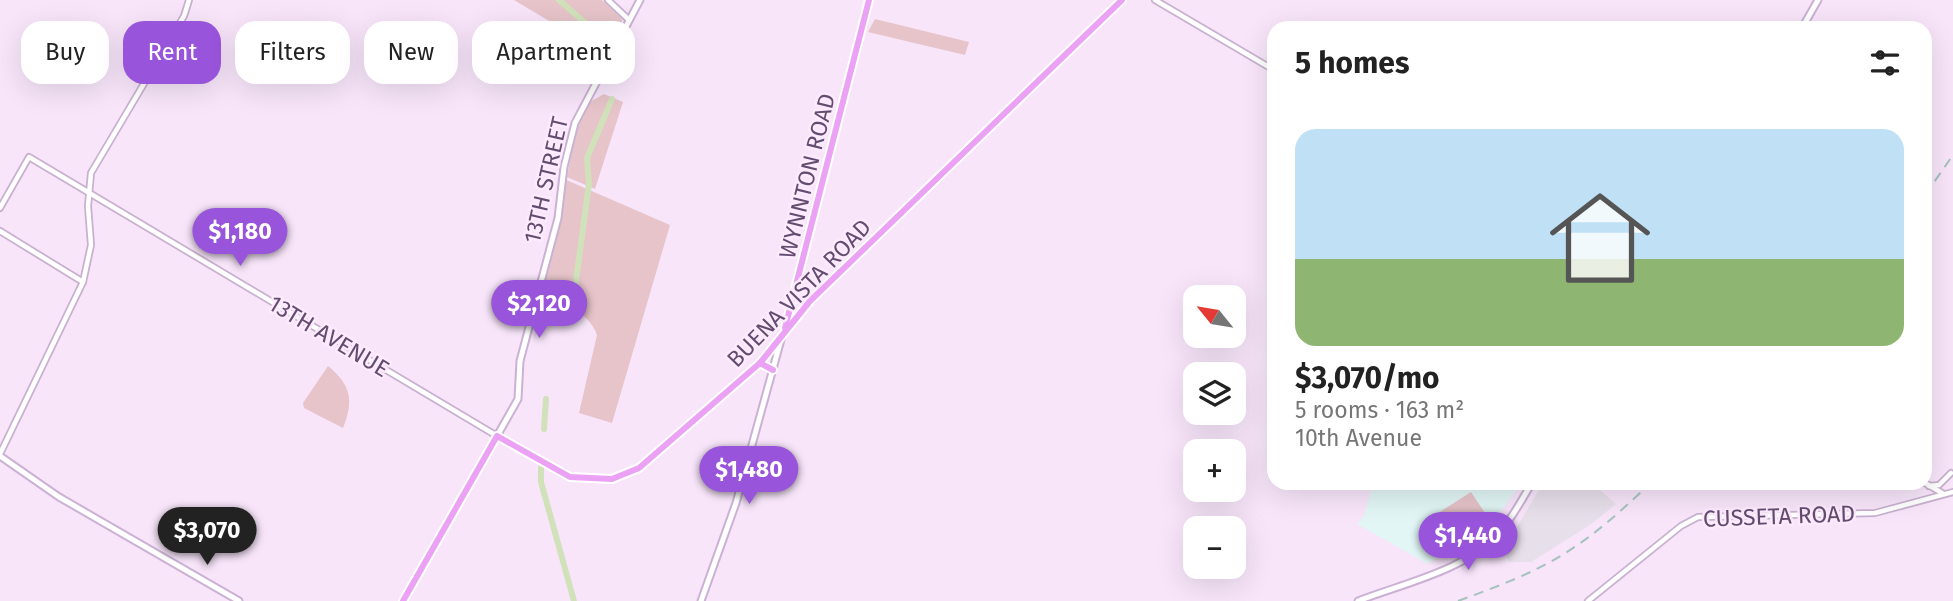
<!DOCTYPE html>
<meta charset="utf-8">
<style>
:root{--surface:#fff;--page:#f6f6f6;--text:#222;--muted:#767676;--line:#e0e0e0;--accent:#9854da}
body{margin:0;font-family:"Fira Sans",sans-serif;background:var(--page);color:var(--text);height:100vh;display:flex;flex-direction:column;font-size:26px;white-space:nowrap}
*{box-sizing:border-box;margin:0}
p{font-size:23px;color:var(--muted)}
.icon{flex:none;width:38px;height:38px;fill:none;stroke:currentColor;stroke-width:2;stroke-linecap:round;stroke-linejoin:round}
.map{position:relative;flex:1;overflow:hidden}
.side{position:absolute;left:1267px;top:21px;width:665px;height:469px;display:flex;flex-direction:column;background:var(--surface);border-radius:21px;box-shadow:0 7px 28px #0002}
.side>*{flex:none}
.top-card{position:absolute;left:21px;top:21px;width:665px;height:63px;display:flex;gap:14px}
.needle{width:46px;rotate:300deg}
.fabs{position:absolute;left:1183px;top:285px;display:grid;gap:14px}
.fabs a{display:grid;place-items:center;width:63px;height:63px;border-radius:14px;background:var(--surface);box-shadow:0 7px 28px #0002;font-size:35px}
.price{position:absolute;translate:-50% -60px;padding:0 16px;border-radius:24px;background:var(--accent);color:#fff;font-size:23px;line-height:46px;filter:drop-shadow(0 2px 4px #0008)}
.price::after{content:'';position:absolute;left:50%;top:42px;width:21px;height:16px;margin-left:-10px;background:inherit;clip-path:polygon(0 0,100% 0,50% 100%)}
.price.on{background:#222;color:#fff}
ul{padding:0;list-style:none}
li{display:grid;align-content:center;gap:14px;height:371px;padding:0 28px}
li+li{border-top:2px solid var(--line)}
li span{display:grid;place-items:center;height:217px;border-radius:21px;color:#555}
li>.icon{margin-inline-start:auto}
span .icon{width:126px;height:126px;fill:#fffc;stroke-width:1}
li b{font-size:30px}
h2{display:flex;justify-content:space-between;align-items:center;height:84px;padding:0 28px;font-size:30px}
.pill{padding:0 24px;border-radius:21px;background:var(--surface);box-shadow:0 7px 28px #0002;font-size:24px;line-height:63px}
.pill.on{background:var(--accent);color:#fff}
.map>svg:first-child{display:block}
.industrial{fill:#e7dfea}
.education{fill:#e1f6f5}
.green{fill:#e6c4c9}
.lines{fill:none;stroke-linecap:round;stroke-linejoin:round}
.river{stroke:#d1e2bb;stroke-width:6}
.tertiary-casing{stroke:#c8b1cf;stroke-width:8}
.secondary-casing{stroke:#cbb1d4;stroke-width:9}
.primary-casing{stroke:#fff;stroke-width:10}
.tertiary{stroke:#fff;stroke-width:4.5}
.secondary{stroke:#fff;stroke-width:5}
.primary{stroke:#eca2f4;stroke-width:6}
.rail{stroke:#a4c3bd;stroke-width:2;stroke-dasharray:10 7;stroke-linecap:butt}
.labels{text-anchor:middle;stroke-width:5;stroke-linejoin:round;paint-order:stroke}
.street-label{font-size:23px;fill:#644c71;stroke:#fbebfd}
</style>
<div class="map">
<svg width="1953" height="601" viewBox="0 0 1953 601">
<rect width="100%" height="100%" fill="#f8e5fa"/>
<polygon class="industrial" points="1543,483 1592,483 1616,504 1590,525 1531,562 1509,562 1503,551"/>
<polygon class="education" points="1373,483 1521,483 1492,524 1428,564 1357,524 1364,516"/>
<g class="green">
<polygon points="514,0 602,0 622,19 622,24 606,54 601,56 581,40"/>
<polygon points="875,19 969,42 965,55 868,32"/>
<polygon points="604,94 623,102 595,189 567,177 574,139 586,104"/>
<path d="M564 179 670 225 612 423 579 413 597 335C588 309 560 305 540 290L557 235Z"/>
<path d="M328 366C351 385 354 400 343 428L304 408 303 403Z"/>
<polygon points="1471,492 1487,516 1436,548 1421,524"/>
</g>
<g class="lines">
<g class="river">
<polyline points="559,0 591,28 605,48"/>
<polyline points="569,304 575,288 589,184 587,158 612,99"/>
<polyline points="544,429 546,399"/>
<polyline points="541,468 541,482 574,601"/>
</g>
<g class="tertiary-casing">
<g id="tertiary">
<polyline points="608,0 628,19"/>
<polyline points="1155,0 1274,70"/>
<polyline points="0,208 29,157 497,436"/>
<polyline points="0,231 83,282"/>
<polyline points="0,454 83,282 91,245 88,206 91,173 184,16 189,0"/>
<polyline points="1925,483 1942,493"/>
<polyline points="1929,486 1939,485 1951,473"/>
<polyline points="1588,601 1681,526 1698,517 1875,513 1953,492"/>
</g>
</g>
<g class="secondary-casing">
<g id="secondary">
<polyline points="1802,28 1818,0"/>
<polyline points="497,436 518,399 520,361 558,218 564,167 575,123 640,0"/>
<polyline points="0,456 59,497 239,601"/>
<polyline points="701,601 736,503 782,336"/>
<path d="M1358 601C1404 583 1465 571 1499 533 1512 519 1522 499 1532 483"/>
</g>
</g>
<g class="primary-casing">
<g id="primary">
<polyline points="785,328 869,0"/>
<polyline points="760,363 773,370"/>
<polyline points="403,601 497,436 570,477 612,479 639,468 760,363 810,301 1122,0"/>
</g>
</g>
<use href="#tertiary" class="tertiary"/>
<use href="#secondary" class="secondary"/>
<use href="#primary" class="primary"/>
<g class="rail">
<polyline points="1925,195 1953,155"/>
<path d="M1458 601C1499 586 1540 571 1576 546 1603 528 1627 505 1651 483"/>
</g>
</g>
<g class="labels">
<g class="street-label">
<text transform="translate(807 176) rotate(-76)" y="8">WYNNTON ROAD</text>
<text transform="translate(546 180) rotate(-77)" y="8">13TH STREET</text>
<text transform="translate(799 293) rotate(-46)" y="8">BUENA VISTA ROAD</text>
<text transform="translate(329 336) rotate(31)" y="8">13TH AVENUE</text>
<text transform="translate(1779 516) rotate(-2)" y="8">CUSSETA ROAD</text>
</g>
</g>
</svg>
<div class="fabs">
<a><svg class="needle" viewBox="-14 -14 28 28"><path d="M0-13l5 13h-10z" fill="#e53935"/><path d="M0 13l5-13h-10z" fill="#767676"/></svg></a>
<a><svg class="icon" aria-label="layers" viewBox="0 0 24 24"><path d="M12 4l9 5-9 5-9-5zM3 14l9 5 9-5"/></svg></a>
<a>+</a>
<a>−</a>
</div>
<b class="price" style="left:240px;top:268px">$1,180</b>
<b class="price" style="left:539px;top:340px">$2,120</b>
<b class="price" style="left:749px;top:506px">$1,480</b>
<b class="price on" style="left:207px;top:567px">$3,070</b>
<b class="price" style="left:1468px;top:572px">$1,440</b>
<div class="top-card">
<a class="pill">Buy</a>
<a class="pill on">Rent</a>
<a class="pill">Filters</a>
<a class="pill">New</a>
<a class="pill">Apartment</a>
</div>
<section class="side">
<h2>5 homes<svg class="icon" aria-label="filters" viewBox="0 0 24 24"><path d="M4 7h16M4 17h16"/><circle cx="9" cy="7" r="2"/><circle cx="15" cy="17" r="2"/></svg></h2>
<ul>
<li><span style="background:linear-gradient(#bfe0f5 60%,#8fb573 0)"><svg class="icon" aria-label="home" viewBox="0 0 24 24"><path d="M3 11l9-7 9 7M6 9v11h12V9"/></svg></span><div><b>$3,070/mo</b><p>5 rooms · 163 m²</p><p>10th Avenue</p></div></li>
</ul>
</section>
</div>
